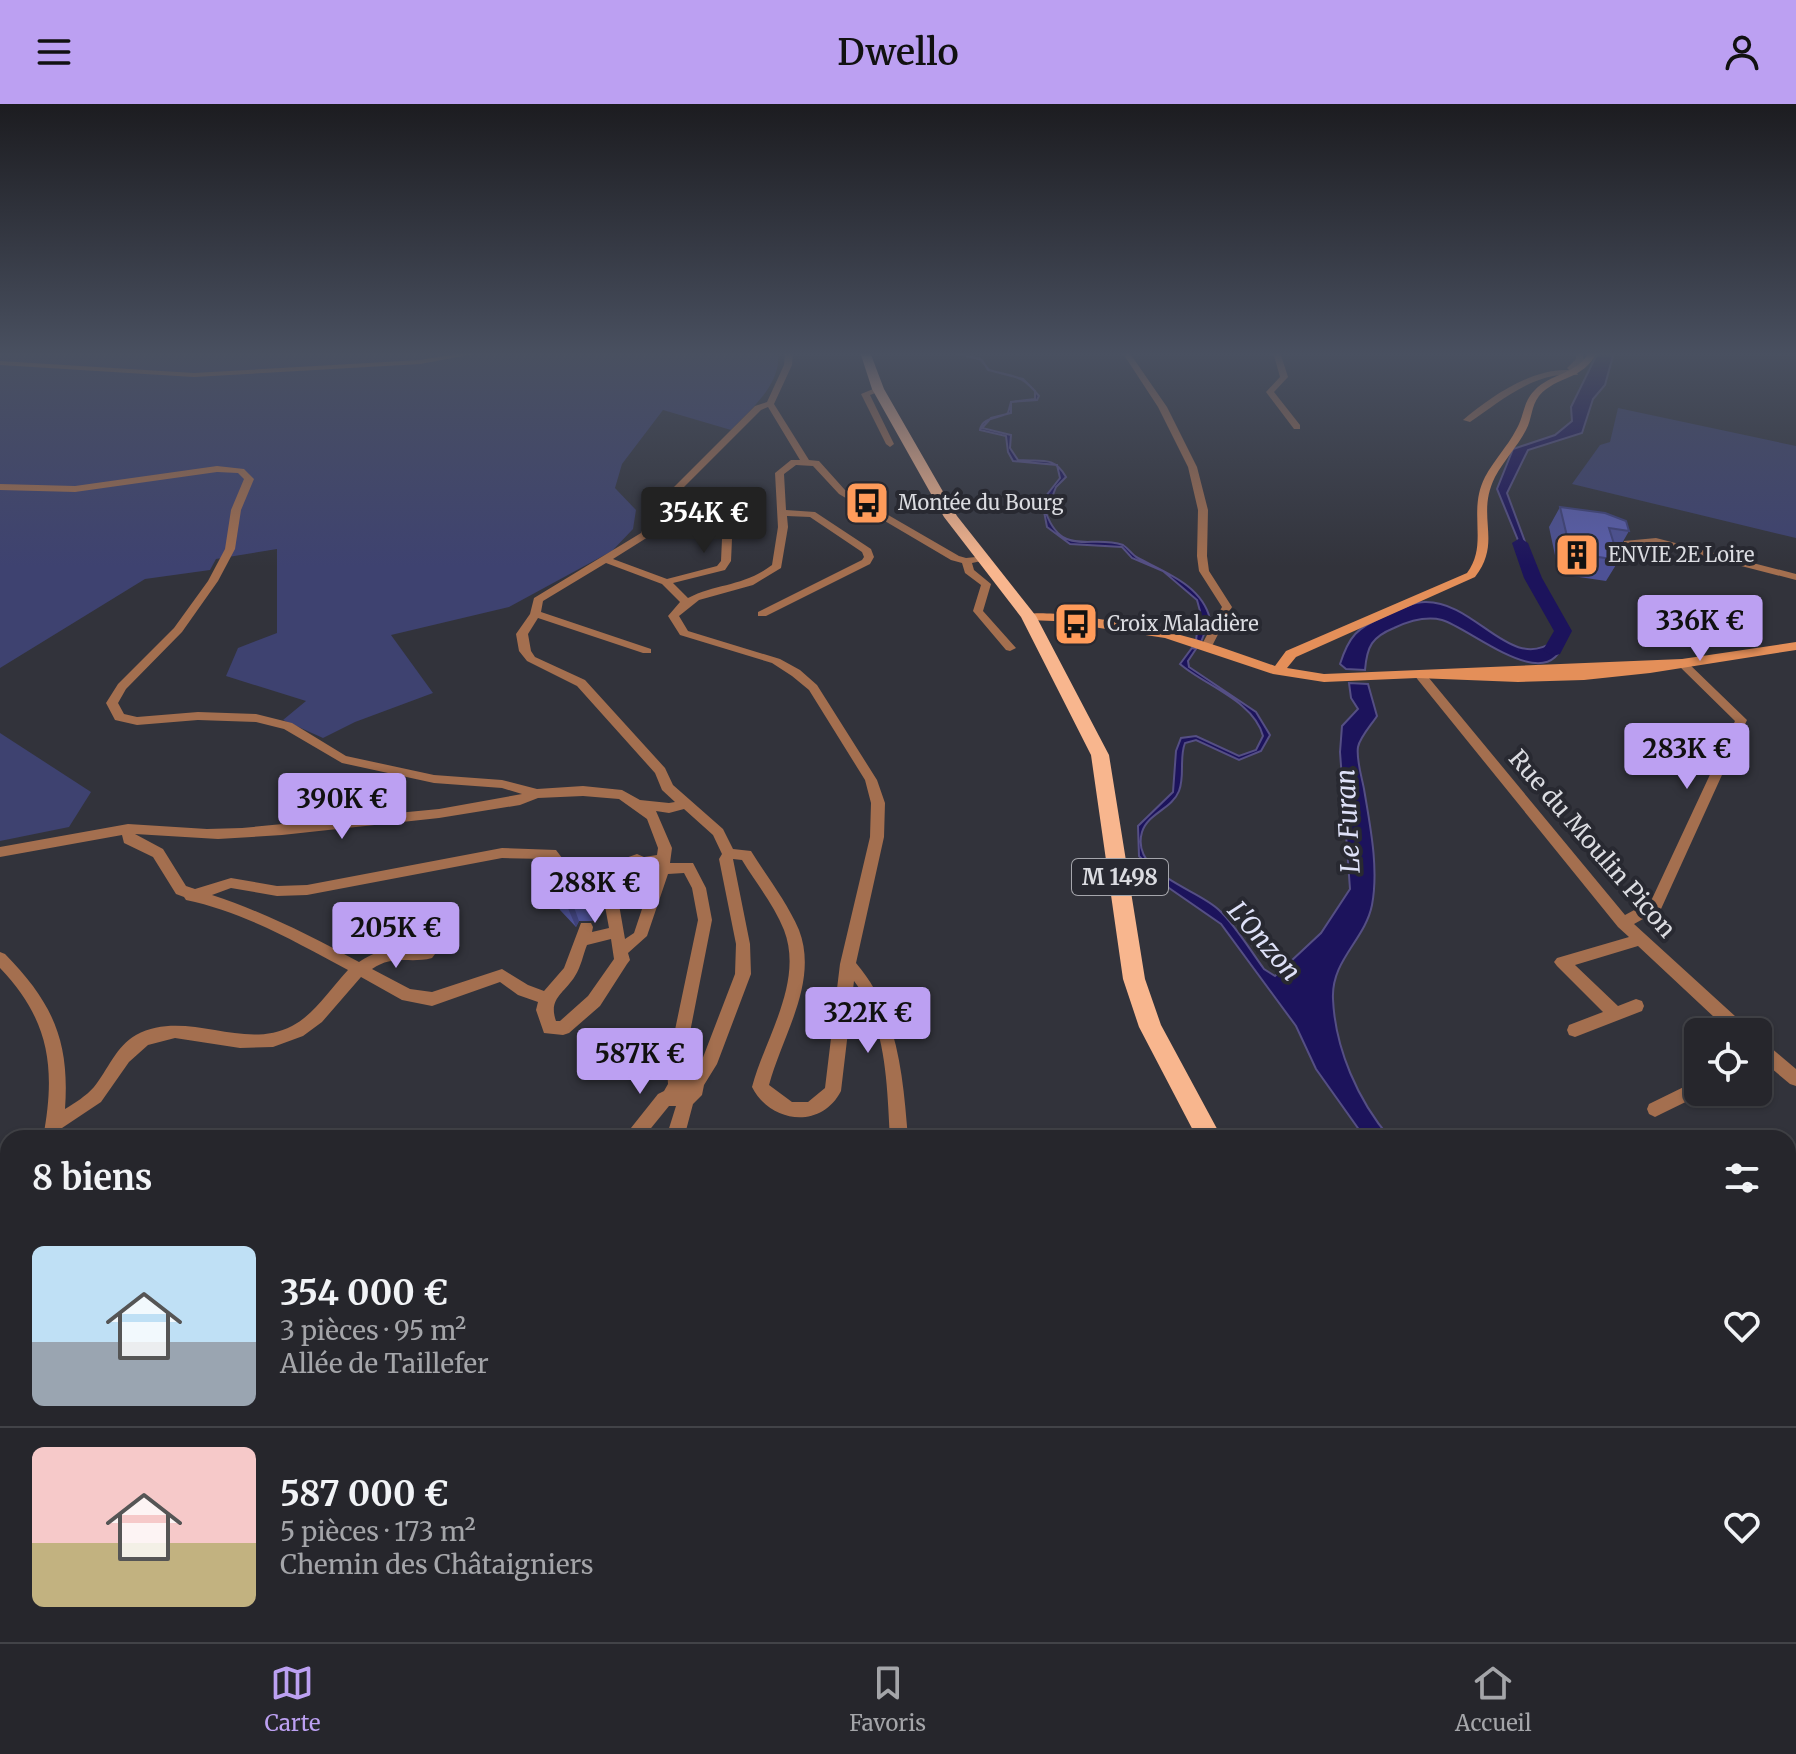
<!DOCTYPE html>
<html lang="fr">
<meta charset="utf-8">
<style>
:root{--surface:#26262c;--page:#323238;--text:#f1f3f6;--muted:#a4a5a9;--line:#424348;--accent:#bca0f2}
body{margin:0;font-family:Merriweather,serif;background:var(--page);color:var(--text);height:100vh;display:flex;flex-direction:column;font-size:30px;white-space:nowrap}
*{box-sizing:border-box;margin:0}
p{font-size:26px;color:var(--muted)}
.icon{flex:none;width:44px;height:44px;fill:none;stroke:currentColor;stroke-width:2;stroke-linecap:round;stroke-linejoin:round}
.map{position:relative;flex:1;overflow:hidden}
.details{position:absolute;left:0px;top:1026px;width:1796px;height:512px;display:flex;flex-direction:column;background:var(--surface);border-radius:24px 24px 0 0;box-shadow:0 2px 6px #0004,0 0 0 2px var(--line)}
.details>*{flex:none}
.fabs{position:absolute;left:1684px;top:914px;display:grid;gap:16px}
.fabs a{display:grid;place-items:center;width:88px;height:88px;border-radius:12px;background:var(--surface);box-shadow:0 2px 6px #0004,0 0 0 2px var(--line);font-size:40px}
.price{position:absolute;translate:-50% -68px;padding:0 18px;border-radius:8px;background:var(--accent);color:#111;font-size:26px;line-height:52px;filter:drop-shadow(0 2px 4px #0008)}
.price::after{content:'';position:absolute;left:50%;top:48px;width:24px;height:18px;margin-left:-12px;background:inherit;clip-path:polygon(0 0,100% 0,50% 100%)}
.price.active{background:#222;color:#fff}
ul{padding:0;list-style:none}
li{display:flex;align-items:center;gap:24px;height:200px;padding:0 32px}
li+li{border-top:2px solid var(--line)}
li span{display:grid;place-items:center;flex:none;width:224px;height:160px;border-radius:12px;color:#555}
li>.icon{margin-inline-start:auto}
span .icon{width:96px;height:96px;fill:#fffc;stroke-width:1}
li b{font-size:34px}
h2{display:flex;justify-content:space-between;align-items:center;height:96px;padding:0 32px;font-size:34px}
header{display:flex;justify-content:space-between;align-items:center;height:104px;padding:0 32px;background:var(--accent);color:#111;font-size:36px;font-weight:600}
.menu{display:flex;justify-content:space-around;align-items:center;height:112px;border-top:2px solid var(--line);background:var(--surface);font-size:22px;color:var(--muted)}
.menu a{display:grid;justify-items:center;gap:4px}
.menu .active{color:var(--accent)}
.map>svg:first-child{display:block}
.green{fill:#3e4270}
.water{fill:#1c135c;stroke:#554f84;stroke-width:2}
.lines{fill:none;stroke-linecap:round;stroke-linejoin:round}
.river{fill:#1c135c;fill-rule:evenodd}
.minor{fill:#a46f4f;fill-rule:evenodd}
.secondary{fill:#e48f59;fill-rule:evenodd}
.primary{fill:#f8b68e;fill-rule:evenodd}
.wall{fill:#4d5195}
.shaded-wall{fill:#3f4279}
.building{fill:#5a5ead;stroke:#3f4279;stroke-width:2}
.labels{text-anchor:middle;stroke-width:8;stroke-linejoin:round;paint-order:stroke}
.far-poi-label{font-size:20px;fill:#dbdce1;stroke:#282931;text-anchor:start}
.shield{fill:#282931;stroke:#a5a6ac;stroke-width:2}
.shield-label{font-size:22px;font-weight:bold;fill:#dbdce1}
.street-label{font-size:24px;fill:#dbdce1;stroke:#282931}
.water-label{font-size:26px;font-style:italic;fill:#dee1f8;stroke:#282931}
</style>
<header><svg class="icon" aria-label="menu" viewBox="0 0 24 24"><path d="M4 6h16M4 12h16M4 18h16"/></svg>Dwello<svg class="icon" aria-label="person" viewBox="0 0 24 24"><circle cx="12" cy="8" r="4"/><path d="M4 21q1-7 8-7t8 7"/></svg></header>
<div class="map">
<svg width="1796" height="1538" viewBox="0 0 1796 1538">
<rect width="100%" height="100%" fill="#32333b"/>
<g class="green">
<path d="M0 248H778C782 280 751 305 731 326L663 306 622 360 615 384 636 406 633 425 612 447 509 503 391 531 433 589 355 618 323 634 283 616 306 597 226 572 238 544 277 529V445L216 455 210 466 145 475 0 564Z"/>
<polygon points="1618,304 1796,342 1796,434 1572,380 1600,341 1610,338"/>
<polygon points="0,629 91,688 69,723 0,737"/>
</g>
<g class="water">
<path d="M952 248 980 255 989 266C1016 274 1020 269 1039 292L1037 296 1011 298V309L991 314 982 324 1011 331 1010 344 1018 356C1040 358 1054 351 1066 373L1056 383 1046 409C1063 454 1091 430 1123 441 1129 445 1132 451 1138 454 1164 468 1202 481 1210 515L1201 538 1196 536 1200 507 1197 496 1163 467 1132 454 1122 443 1070 440 1047 423 1042 397 1060 374 1057 361 1013 357 1008 348 1006 332 980 326C982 313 998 315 1008 309L1011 298 1035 295V287L1023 275 988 266 982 256Z"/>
<path d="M1598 248H1614L1605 281 1593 295 1582 329 1528 346 1507 389 1538 473 1566 523C1560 604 1473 525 1442 516 1426 512 1409 517 1394 524 1372 533 1367 542 1365 566L1346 565 1340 560C1349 532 1357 524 1384 512 1396 507 1411 498 1425 498 1476 497 1510 569 1554 537L1559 524 1557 515 1534 475 1497 385 1513 345 1555 331 1572 317 1571 303Z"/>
<path d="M1192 544 1196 545 1188 557 1189 563 1256 608 1270 631 1261 647 1239 656 1196 636 1185 639C1179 654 1185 672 1179 687 1172 705 1148 709 1142 728 1130 770 1197 784 1219 806 1236 822 1250 846 1264 865L1275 872 1321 829 1350 785 1340 648 1342 622 1358 605 1351 594 1349 579 1368 580 1377 612C1372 620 1360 633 1358 643 1356 655 1362 674 1364 685 1370 721 1379 764 1372 801 1365 836 1331 856 1333 895 1335 944 1358 997 1390 1034H1365L1316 965 1296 922 1221 820 1169 784 1139 752 1138 722 1173 688 1176 647 1181 634 1196 632 1239 652 1256 646 1263 632C1254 597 1204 581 1180 560Z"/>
</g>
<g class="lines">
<polygon class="river" points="1520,434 1528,439 1542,474 1572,527 1560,550 1553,552 1543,546 1554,527 1524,474 1512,439"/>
<g class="minor">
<polygon points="469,248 484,248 420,260 194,273 0,261 0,257 194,269 420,256"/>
<path d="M785 248H793L792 261 774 300 809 356 819 357 845 386 959 452 966 454 986 452V456L972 459 974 466 991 480 983 507 1016 544 1010 547 1006 546 973 507 981 481 965 469 962 459 951 456 839 390 813 362 796 361 784 370 786 406 815 408 871 445 874 453 870 460 766 512H758V508L862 456 864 453 862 448 810 413 787 412 788 423 781 464 753 481 699 496 679 512 688 527 780 555 800 566 817 581 877 676 885 699 884 733 856 859C898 908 903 972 908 1034H890C887 983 887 920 854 877L841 987C821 1026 770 1019 752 983 765 934 804 878 784 826 774 801 756 779 742 756L733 755 750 840 751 870 717 960 704 981 702 991 693 1000 684 1034H666L676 1002H669L643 1034H623L658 990 664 987 668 980 667 964 698 816 692 784 684 769 668 770 647 832 628 849 630 856 627 860 600 902 569 929 563 931 544 929 536 906 538 898 518 891 500 878 432 902 402 896 361 873 322 918 303 932 273 943 240 944 175 934 148 941 129 958 101 998 62 1024 61 1034H43C56 965 50 916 0 864V848L5 850C52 898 70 936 65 1005 75 999 86 992 94 983 108 966 116 942 136 931 187 904 242 948 292 922 315 910 330 885 348 866 296 838 244 808 186 796L184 793 176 790 153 753 124 739 122 731 0 753V743L128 720 207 725 242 724 439 705 522 690 502 684 434 679 342 659 284 625 256 618 198 616 137 621 115 616 106 599 118 580 174 524 208 477 225 445 231 406 244 375 238 369 217 368 75 388 0 386V380L75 382 217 362 244 365 254 375 241 406 235 445 218 477 182 528 126 585 118 599 124 610 137 613 198 608 256 610 292 619 346 652 434 671 502 676 537 685 583 682 622 686 640 696 669 699 675 698 662 686 655 669 577 582 527 557 519 547 516 530 530 510 534 494 641 429 649 408 755 302 767 298 784 261ZM768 303 800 356H791L775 369 778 423 772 461C743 483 717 479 688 494L673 479 725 466 731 457 733 413 728 410 723 413 721 457 717 462 667 475 613 455 648 433 656 411 761 306ZM606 459 662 480 680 498 668 512 680 531 772 559 792 572 809 586 865 676 871 699 870 733 840 860 825 984 808 998H792L769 981C782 932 819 878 799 826 787 798 767 773 751 747L733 745 723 725 673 681 665 664 585 576 535 553 531 547 528 530 538 514 643 549H651V545L541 508 543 497ZM583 692 619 695 647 715 658 744 657 751 644 753 637 750 620 756 618 760 620 776 604 782 602 786 609 824 592 828 593 823 591 819H581L564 864 544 887 528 881 502 865 432 888 410 885 372 865C394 850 410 860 432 854L435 850 432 846C407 839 380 843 359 858 311 832 264 808 212 791L231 784 277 792 307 791 502 754 547 755 562 775H572L574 771 572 767 556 746 502 744 307 781 277 782 231 774 195 785 186 782 163 745 135 730 218 735 282 731 439 714 520 701 538 694ZM684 705 713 731 722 750 719 755 736 840 735 870 702 956 693 970 683 968V964L712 816 706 784 693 759H670L672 744 656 707 669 709ZM635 761 642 764 656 762 647 791 640 790 634 779 632 763ZM623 786 630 799 643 802 634 829 625 835 617 789ZM611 835 614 855 588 892 560 917H556C548 894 564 890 575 872 581 863 583 851 587 841Z"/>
<polygon points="1122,248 1129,248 1167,303 1197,363 1208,406 1207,452 1209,467 1232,503 1210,546 1206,547 1200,544 1222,503 1199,467 1197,452 1198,406 1188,363 1158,303"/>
<polygon points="1273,248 1280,248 1288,273 1274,288 1300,321 1300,325 1294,325 1266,288 1280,273"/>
<path d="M1576 248H1582L1584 256 1575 264 1578 271C1569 271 1561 270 1553 272 1522 278 1495 301 1470 318L1463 316C1490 293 1532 264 1569 266L1567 264 1576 255Z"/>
<polygon points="878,283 881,283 881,287 870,291 894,340 890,343 886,340 861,290"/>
<polygon points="1656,434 1796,470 1796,476 1656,440 1631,442 1628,456 1619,454 1624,437"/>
<polygon points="1682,556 1686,557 1747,616 1661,805 1634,820 1747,923 1749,928 1730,928 1638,842 1575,861 1618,902 1636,895 1642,897 1644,902 1642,907 1575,933 1569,931 1567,926 1569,921 1603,908 1557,862 1554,858 1557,854 1629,833 1618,823 1414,571 1416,568 1424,568 1625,811 1651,797 1735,617 1678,561 1678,557"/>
<polygon points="1758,936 1764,938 1796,965 1796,982 1790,980 1758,953"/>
<polygon points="1698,976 1698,988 1704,989 1661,1010 1655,1013 1649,1010 1647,1005 1649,1000"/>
<polygon points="8,1157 8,1191 0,1197 0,1162"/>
<polygon points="1788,1214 1796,1218 1796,1241 1788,1237"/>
<rect x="505" y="1530" width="24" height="8"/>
<polygon points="675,1530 699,1530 700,1538 676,1538"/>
<polygon points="798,1530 822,1530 825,1538 801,1538"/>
</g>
<path class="secondary" d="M1589 248H1597C1583 277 1557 271 1539 292 1531 302 1532 315 1526 326 1517 343 1504 356 1495 373 1475 413 1503 437 1475 473L1296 553 1287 564 1324 570 1682 555 1796 538V546L1650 569 1584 576 1518 578 1417 574 1324 578 1273 570 1165 534 1054 517 1028 516 1022 512C1036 502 1146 522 1168 528 1204 536 1240 550 1275 562L1286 547 1467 469C1489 440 1467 408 1485 373 1494 356 1507 343 1516 326 1524 313 1523 298 1534 287 1550 269 1577 271 1589 248Z"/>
<g class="primary">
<polygon points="860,248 870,248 884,285 957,412 1036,512 1109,651 1145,875 1161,921 1222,1034 1197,1034 1139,923 1123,875 1091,651 1021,513 944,413 872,285"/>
<polygon points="1414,1530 1449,1530 1452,1538 1418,1538"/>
</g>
</g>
<g class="wall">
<polygon points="1560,403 1629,427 1617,448 1619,456 1606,477 1559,470 1549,423"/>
<polygon points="584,772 593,772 600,793 602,805 599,807 601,811 592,817 579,817 576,823 560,806 551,785"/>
</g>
<g class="shaded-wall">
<polygon points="593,772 600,793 602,805 599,807 601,811 592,817 584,796"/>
<polygon points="571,795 579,817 576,823 567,802"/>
</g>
<g class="building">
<polygon points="1560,403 1605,409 1626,417 1629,427 1609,424 1619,456 1571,449"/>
<polygon points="570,759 584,772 593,772 595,784 590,787 593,790 584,796 571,795 567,802 551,785 554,784 550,769"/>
</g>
<linearGradient id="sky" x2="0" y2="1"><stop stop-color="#1c1c20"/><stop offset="0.54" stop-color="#495060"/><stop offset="1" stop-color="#495060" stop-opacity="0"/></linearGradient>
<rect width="1796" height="463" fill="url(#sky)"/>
<defs>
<g id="bus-square" transform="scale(2.3)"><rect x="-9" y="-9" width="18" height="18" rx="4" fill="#ff9b5a" stroke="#282931"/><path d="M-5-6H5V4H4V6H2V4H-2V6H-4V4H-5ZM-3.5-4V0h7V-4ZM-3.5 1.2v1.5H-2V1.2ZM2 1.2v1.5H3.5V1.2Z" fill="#111"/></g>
<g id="building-square" transform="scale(2.3)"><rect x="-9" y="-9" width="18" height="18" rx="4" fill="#ff9b5a" stroke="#282931"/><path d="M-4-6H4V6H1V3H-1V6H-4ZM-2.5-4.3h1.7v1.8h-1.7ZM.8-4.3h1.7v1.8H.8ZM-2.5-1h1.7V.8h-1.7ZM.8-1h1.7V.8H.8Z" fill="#111"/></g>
</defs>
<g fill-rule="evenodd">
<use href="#bus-square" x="867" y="399"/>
<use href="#building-square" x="1577" y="451"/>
<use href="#bus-square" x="1076" y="520"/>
</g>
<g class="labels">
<g class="far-poi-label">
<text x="898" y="406">Montée du Bourg</text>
<text x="1608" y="458">ENVIE 2E Loire</text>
<text x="1107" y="527">Croix Maladière</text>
</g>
<rect class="shield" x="1072" y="755" width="96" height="36" rx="6"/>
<g class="shield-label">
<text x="1120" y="781">M 1498</text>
</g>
<g class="street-label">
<text transform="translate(1592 740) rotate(49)" y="8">Rue du Moulin Picon</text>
</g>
<g class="water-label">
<text transform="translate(1348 717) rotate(-93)" y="9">Le Furan</text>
<text transform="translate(1264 837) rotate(49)" y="9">L'Onzon</text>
</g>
</g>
</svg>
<div class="fabs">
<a><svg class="icon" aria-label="locate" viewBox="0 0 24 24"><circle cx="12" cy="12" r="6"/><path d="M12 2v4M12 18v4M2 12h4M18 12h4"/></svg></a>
</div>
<b class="price active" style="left:704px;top:451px">354K €</b>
<b class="price" style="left:1700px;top:559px">336K €</b>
<b class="price" style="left:1687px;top:687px">283K €</b>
<b class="price" style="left:342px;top:737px">390K €</b>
<b class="price" style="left:595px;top:821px">288K €</b>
<b class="price" style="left:396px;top:866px">205K €</b>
<b class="price" style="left:868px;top:951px">322K €</b>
<b class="price" style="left:640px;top:992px">587K €</b>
<section class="details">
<h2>8 biens<svg class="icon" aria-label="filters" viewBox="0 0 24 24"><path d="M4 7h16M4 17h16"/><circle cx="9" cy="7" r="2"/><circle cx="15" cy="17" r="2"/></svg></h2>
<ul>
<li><span style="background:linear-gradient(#bfe0f5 60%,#9aa5b1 0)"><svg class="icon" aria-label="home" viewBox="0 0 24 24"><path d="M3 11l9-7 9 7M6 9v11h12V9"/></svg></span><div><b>354 000 €</b><p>3 pièces · 95 m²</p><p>Allée de Taillefer</p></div><svg class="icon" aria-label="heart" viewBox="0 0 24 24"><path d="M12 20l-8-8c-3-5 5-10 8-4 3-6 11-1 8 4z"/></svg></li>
<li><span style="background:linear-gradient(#f6c9c9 60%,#c2b280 0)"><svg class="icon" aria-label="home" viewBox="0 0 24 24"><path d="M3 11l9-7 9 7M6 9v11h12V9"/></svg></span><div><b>587 000 €</b><p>5 pièces · 173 m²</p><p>Chemin des Châtaigniers</p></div><svg class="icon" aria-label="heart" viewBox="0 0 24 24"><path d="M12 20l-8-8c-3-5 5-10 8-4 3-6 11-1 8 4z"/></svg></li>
</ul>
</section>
</div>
<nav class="menu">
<a class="active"><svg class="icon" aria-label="map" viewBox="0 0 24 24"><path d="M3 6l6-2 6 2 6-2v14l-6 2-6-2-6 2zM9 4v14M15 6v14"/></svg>Carte</a>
<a><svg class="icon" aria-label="saved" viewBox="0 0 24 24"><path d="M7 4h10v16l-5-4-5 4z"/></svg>Favoris</a>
<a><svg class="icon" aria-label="home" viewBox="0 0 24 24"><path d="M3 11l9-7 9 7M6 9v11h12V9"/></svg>Accueil</a>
</nav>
